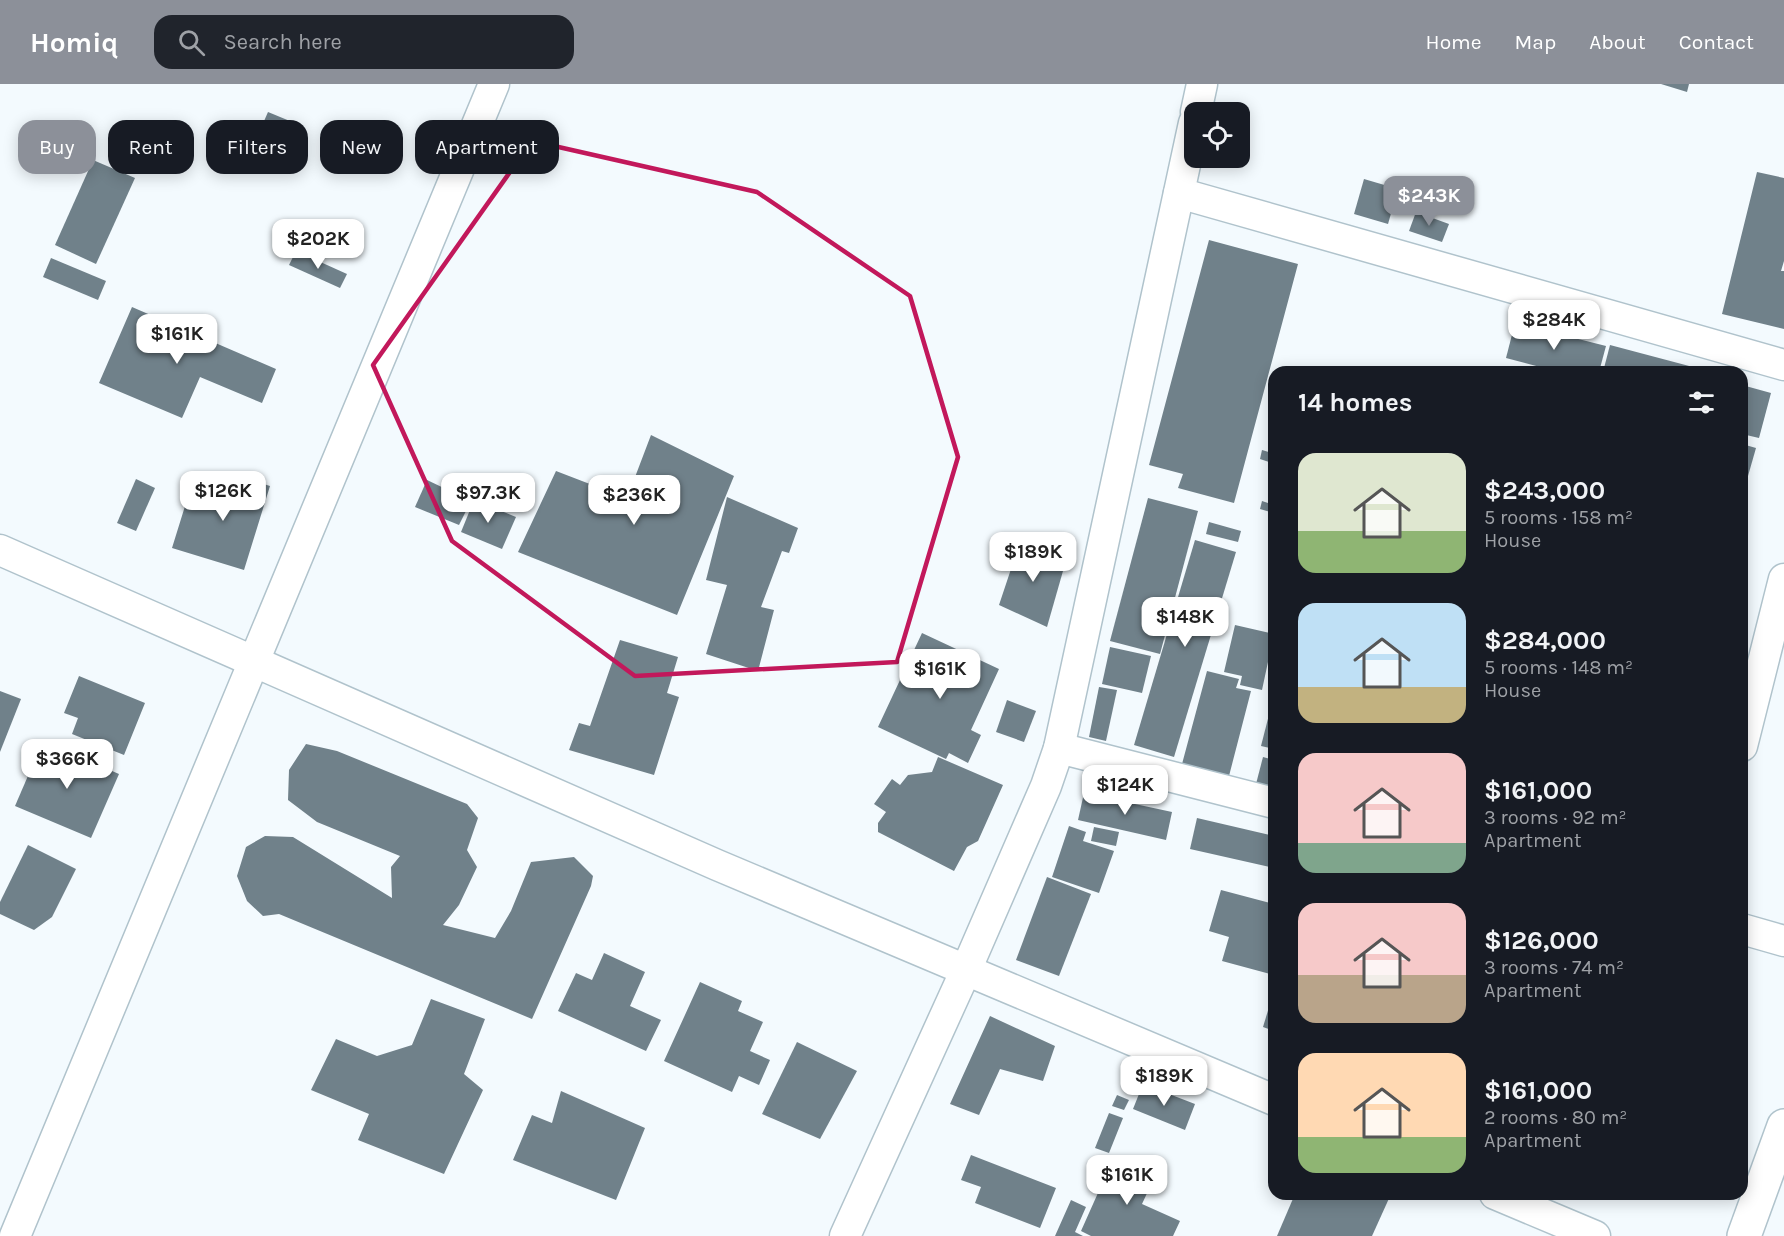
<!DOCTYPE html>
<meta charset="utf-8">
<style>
:root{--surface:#171b24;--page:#20242c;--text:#f1f3f6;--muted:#9ea1a6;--accent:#8c9099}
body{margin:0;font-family:Karla,sans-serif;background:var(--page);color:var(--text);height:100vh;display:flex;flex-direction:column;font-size:22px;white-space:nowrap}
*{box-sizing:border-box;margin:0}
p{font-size:20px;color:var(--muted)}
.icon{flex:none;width:33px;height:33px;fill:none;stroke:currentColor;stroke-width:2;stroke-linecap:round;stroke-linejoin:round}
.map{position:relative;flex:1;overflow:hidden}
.drawer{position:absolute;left:1268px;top:282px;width:480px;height:834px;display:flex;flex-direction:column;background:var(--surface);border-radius:18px;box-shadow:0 3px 15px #0003}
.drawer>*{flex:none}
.hud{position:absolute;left:18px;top:36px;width:570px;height:54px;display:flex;gap:12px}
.fabs{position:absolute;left:1184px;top:18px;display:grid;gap:12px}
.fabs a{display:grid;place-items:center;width:66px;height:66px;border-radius:12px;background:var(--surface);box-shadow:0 3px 15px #0003;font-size:30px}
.price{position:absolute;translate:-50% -51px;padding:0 14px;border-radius:12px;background:#fff;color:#222;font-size:20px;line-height:39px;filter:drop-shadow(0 2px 3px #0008)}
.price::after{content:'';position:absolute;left:50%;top:36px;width:18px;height:14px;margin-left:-9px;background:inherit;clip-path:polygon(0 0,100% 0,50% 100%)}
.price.active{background:var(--accent);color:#fff}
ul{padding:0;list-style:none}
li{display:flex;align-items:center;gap:18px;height:150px;padding:0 30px}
li span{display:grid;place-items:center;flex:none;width:168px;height:120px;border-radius:18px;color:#555}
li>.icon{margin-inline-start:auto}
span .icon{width:72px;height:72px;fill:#fffc;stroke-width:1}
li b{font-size:26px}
h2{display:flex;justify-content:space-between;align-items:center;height:72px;padding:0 30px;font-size:26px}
.pill{padding:0 21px;border-radius:18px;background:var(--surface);box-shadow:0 3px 15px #0003;font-size:21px;line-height:54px}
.pill.active{background:var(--accent);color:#fff}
header{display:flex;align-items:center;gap:36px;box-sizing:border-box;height:84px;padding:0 30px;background:var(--accent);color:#fff}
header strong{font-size:28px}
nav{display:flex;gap:33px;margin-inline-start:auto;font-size:21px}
.search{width:420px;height:54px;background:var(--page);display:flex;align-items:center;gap:15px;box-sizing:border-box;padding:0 21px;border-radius:18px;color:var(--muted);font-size:22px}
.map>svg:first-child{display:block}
.building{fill:#70818a}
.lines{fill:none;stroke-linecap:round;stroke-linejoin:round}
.minor-casing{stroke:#b0c3cc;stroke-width:33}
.secondary-casing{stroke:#b0c3cc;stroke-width:36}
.minor{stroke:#fff;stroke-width:30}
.secondary{stroke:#fff;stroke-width:33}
.marked{fill:none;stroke:#c2185b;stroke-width:4.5;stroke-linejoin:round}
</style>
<header>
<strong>Homiq</strong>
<div class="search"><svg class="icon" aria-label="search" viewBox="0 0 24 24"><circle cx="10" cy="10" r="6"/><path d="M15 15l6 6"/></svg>Search here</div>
<nav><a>Home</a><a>Map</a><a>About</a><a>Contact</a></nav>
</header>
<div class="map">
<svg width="1784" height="1152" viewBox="0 0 1784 1152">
<rect width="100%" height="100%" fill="#f3fafe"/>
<g class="building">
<polygon points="1661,0 1689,0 1687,8"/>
<polygon points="268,28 302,42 282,89 248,74"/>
<polygon points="93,76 135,94 96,180 55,161"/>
<polygon points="1757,88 1784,94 1784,177 1781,187 1784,187 1784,245 1722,230"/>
<polygon points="1364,95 1398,105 1388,140 1354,130"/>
<polygon points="1416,128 1449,140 1442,158 1409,147"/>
<polygon points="1209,156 1298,180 1234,419 1178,404 1183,390 1149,381"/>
<polygon points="296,167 347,190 340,204 289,181"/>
<polygon points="51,174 106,197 98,216 43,193"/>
<polygon points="132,223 276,285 262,319 200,293 182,334 99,299"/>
<polygon points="1515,239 1606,262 1599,288 1559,288 1506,274"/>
<polygon points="1610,261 1708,287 1708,288 1603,288"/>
<polygon points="1742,301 1771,309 1759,354 1742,350"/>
<polygon points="651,351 734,392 677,531 518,468 556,387 621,412 632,401"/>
<polygon points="1742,360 1756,364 1742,413"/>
<polygon points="1262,366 1272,369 1269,378 1260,375"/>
<polygon points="229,389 270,402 244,486 172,464 190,406 221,416"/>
<polygon points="136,395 155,404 136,447 117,439"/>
<polygon points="427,396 471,417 459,441 415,423"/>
<polygon points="1271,411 1274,412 1274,429 1260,425 1262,417 1268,419"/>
<polygon points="727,413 798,444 789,469 782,467 761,523 774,526 758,587 706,570 727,501 706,496"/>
<polygon points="1148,414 1198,427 1160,570 1110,557"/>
<polygon points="474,416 516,433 502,465 461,448"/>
<polygon points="1209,438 1241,447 1238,458 1206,450"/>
<polygon points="1195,456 1236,468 1174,673 1134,661"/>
<polygon points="1020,458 1067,473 1047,543 999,521"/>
<polygon points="1235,541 1274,550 1262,606 1240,601 1242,592 1224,588"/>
<polygon points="922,549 999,585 971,646 981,651 968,679 949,669 946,675 878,643"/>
<polygon points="620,556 678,573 667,609 679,613 654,691 569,666 579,639 590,642"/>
<polygon points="1110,563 1151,572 1142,609 1102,600"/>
<polygon points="1207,587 1239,595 1236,604 1251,607 1229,692 1182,680"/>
<polygon points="79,592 145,619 124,671 72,650 78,634 64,629"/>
<polygon points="1099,603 1117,606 1106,657 1089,653"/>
<polygon points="0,607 21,615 0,668"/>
<polygon points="1273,615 1274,615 1274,665 1261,662"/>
<polygon points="1007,616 1036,627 1024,658 996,648"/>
<polygon points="43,657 119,690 91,754 15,722"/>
<polygon points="306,660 337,667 467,720 478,734 467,766 477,783 459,821 443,841 495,854 511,827 531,778 574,773 593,792 591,802 532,935 279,830 263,832 247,817 237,792 246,763 265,752 293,753 392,814 391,783 400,772 317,738 288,716 289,686"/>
<polygon points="938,673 1003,701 978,757 967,763 954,787 878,748 878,739 886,728 874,720 892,695 900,701 908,691 932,688"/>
<polygon points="1263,673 1274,676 1274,704 1256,700"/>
<polygon points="1084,709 1172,728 1166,756 1078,736"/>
<polygon points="1197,734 1274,752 1274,784 1190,765"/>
<polygon points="1069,742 1086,748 1083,757 1114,767 1099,809 1052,793"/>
<polygon points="1094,743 1119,748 1116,762 1091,757"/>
<polygon points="28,761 76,785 52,833 34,846 0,830 0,818"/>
<polygon points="1047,793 1091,810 1059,892 1016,876"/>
<polygon points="1221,806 1274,820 1274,891 1222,877 1229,853 1209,847"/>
<polygon points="604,869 645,888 630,922 661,936 646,967 558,927 576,889 592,896"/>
<polygon points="700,898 742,917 738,927 763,938 750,967 770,976 759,1001 739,992 732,1008 664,977"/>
<polygon points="1273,910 1274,910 1274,947 1263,943"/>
<polygon points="431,915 485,935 464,990 483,1006 444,1090 358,1056 369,1030 311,1006 336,955 377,972 412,961"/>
<polygon points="990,932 1055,962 1043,997 1000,985 979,1031 950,1020"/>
<polygon points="797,958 857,987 820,1055 762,1030"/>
<polygon points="1143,1000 1195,1020 1185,1046 1133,1025"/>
<polygon points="561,1007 645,1044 616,1116 513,1076 532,1031 552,1039"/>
<polygon points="1117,1011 1129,1016 1124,1026 1112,1022"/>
<polygon points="1109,1029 1123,1034 1109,1069 1095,1064"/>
<polygon points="971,1071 1056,1104 1040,1144 975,1119 981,1103 961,1096"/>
<polygon points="1114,1073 1155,1092 1142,1120 1180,1137 1173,1152 1091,1152 1081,1147"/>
<polygon points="1295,1110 1391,1110 1372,1152 1277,1152"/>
<polygon points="1071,1116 1086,1123 1075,1148 1083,1152 1055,1152"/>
</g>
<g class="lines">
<g class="minor-casing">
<g id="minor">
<polyline points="1196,28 1202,0"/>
<polyline points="1179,109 1784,281"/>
<polyline points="0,466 717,781 1274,1016"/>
<polyline points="1742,662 1784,495"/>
<polyline points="1059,664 1274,719"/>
<polyline points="1742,845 1784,857"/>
<polyline points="1495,1110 1595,1152"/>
<polyline points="15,1152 494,0"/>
<polyline points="845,1152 966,886 1046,702 1059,664 1194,39"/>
</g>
</g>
<g class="secondary-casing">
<polyline id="secondary" points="1744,1152 1784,1042"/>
</g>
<use href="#minor" class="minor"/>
<use href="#secondary" class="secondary"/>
</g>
<path class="marked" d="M532 57 757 108 910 212 958 373 897 578 635 592 452 457 373 281Z"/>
</svg>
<div class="fabs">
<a><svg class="icon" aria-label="locate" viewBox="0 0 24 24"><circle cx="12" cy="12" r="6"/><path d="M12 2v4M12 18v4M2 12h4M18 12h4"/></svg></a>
</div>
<b class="price active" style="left:1429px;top:143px">$243K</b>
<b class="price" style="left:318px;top:186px">$202K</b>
<b class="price" style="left:1554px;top:267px">$284K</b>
<b class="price" style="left:177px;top:281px">$161K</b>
<b class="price" style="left:223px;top:438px">$126K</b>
<b class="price" style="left:488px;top:440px">$97.3K</b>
<b class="price" style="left:634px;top:442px">$236K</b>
<b class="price" style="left:1033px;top:499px">$189K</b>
<b class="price" style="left:1185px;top:564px">$148K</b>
<b class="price" style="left:940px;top:616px">$161K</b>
<b class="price" style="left:67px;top:706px">$366K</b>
<b class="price" style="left:1125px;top:732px">$124K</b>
<b class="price" style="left:1164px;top:1023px">$189K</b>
<b class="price" style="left:1127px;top:1122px">$161K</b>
<div class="hud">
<a class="pill active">Buy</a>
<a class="pill">Rent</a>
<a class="pill">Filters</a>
<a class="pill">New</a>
<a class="pill">Apartment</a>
</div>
<section class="drawer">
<h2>14 homes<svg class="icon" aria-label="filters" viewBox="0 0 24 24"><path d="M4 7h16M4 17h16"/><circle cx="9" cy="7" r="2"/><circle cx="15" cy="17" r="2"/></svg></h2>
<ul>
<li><span style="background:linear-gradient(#dfe7d0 65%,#8fb573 0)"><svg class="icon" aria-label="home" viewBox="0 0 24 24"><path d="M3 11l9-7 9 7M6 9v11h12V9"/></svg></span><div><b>$243,000</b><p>5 rooms · 158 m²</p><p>House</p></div></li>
<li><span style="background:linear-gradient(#bfe0f5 70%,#c2b280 0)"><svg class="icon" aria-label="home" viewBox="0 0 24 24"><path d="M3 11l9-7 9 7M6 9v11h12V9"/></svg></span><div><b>$284,000</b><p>5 rooms · 148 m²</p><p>House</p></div></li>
<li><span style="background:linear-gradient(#f6c9c9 75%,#7fa58c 0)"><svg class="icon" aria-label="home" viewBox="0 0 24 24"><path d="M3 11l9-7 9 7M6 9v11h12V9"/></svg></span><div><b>$161,000</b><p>3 rooms · 92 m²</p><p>Apartment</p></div></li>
<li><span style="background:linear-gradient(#f6c9c9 60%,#b9a48a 0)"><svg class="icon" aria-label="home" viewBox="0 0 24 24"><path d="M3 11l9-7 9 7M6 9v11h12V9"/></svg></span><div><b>$126,000</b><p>3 rooms · 74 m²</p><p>Apartment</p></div></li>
<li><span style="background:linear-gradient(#ffd9b3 70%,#8fb573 0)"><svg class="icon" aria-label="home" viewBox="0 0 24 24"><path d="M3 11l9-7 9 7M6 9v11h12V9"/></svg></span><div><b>$161,000</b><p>2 rooms · 80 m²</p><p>Apartment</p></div></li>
</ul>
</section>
</div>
